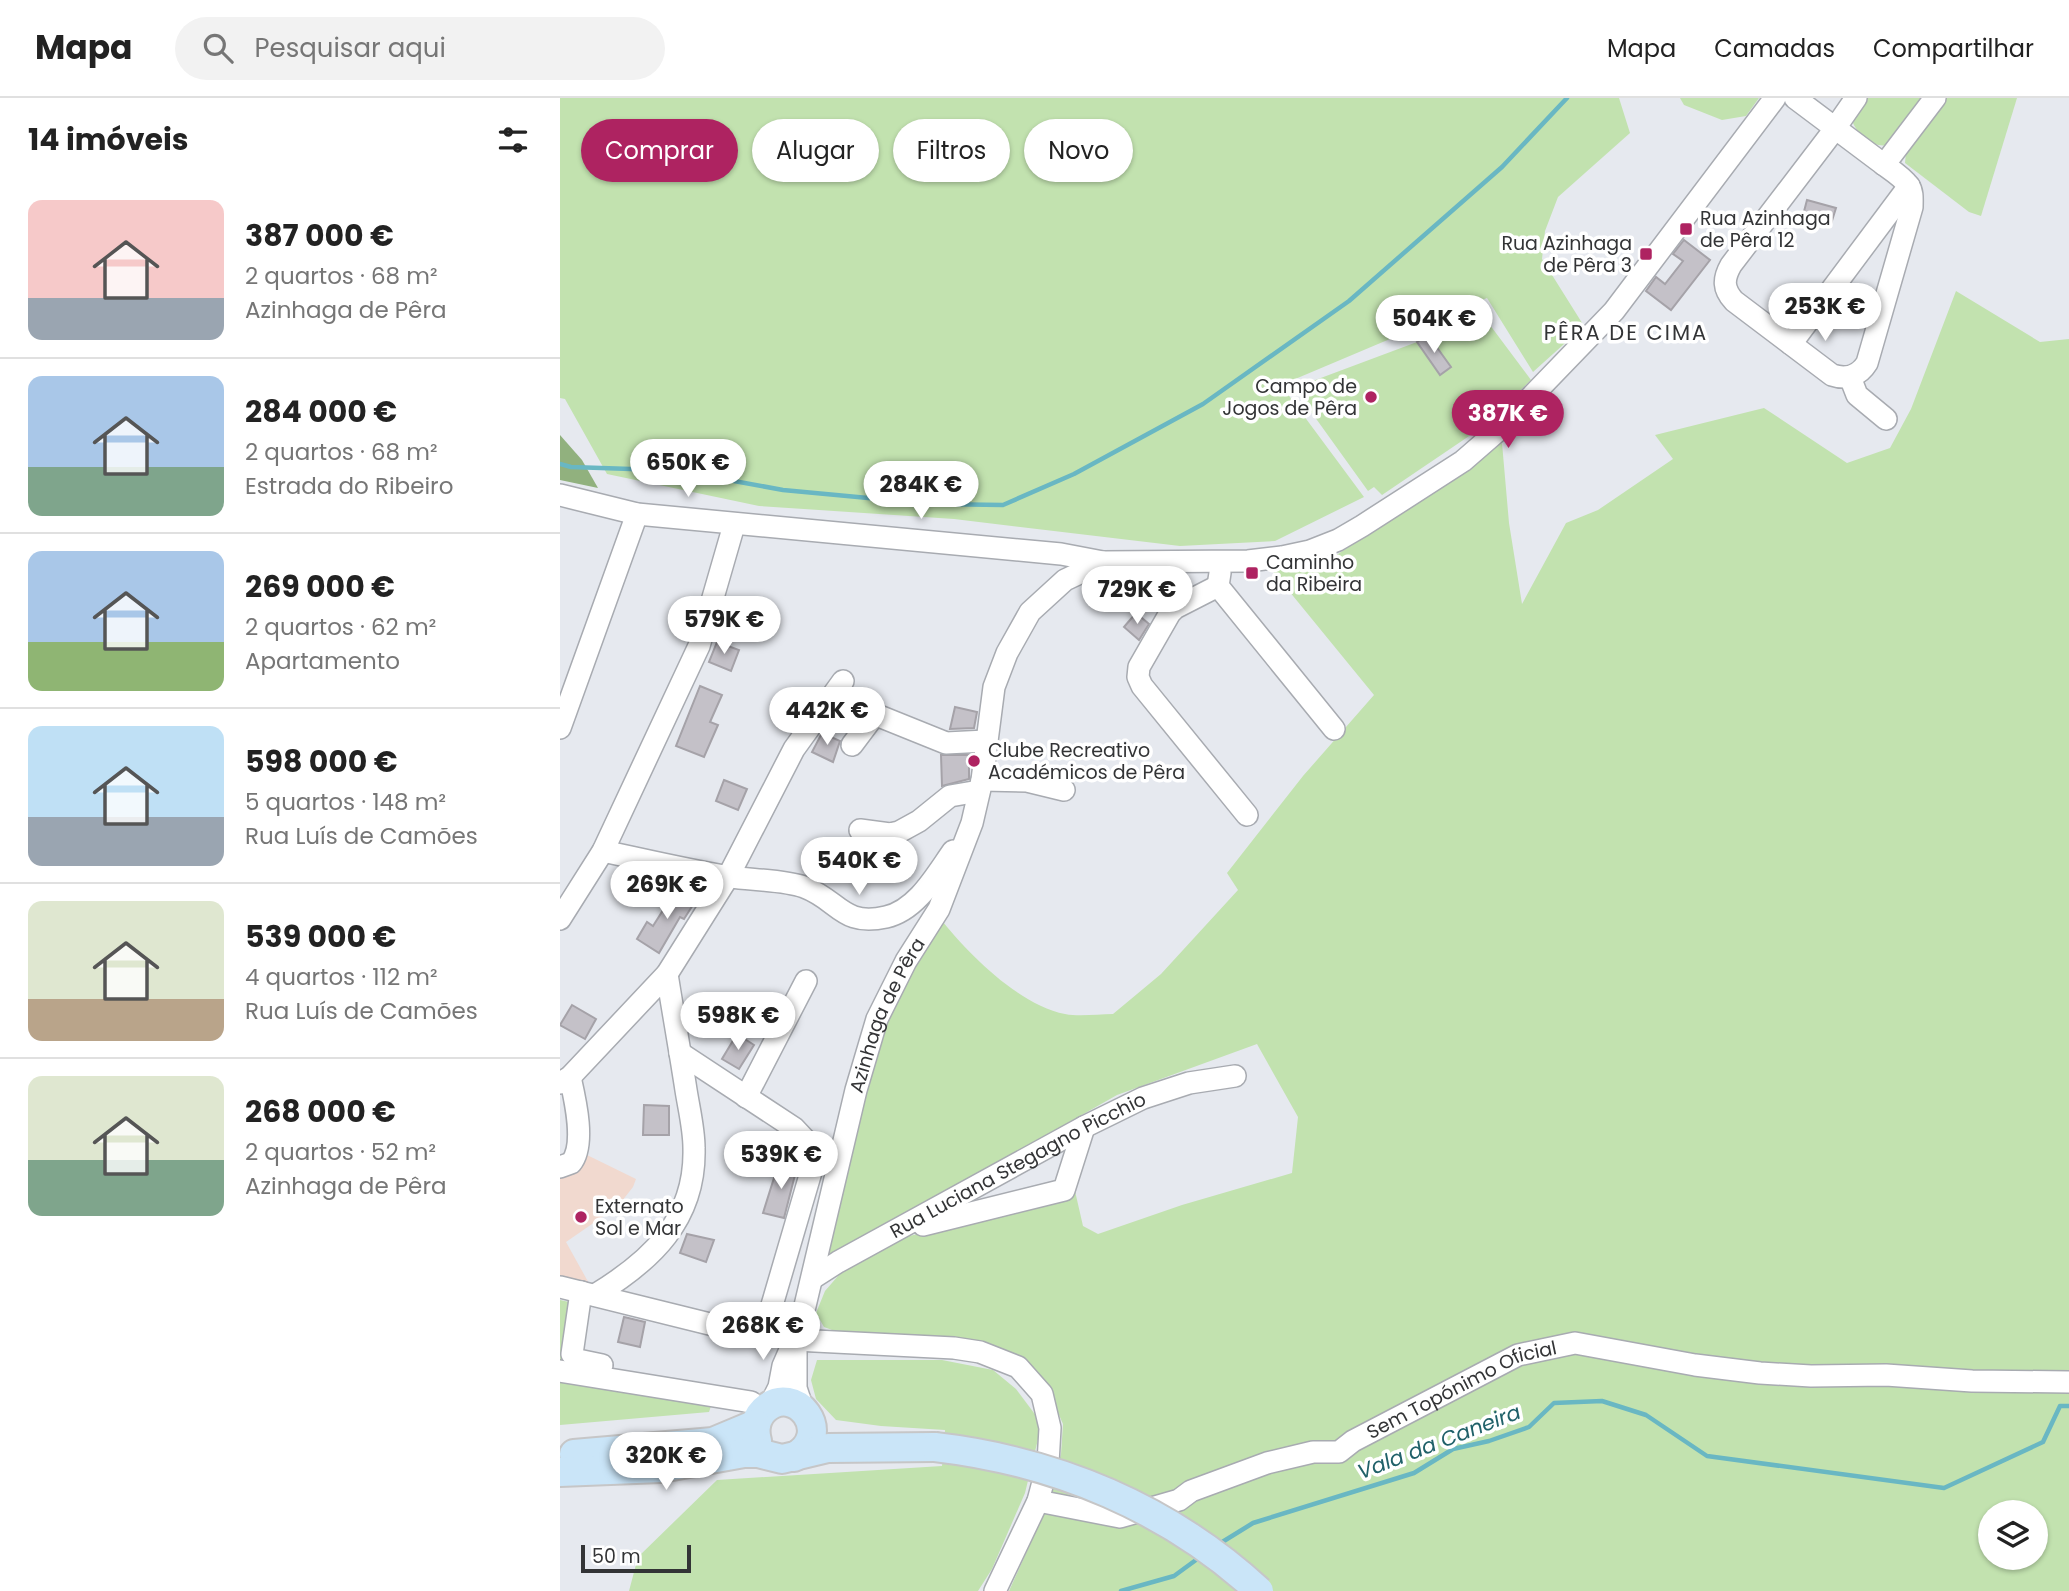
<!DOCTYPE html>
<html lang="pt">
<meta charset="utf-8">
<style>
:root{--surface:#fff;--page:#f2f2f2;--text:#222;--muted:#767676;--line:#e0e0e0;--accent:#ae2361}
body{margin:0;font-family:Poppins,sans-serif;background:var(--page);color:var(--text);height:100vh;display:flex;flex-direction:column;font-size:26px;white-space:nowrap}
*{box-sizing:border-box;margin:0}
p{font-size:23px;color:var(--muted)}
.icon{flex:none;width:38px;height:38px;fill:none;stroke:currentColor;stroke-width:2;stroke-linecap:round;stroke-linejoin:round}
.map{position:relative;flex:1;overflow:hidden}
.drawer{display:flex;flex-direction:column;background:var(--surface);width:560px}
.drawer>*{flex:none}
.guide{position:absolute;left:21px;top:21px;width:665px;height:63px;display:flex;gap:14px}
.fabs{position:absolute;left:1418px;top:1402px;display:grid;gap:14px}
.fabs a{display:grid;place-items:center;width:70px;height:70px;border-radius:50%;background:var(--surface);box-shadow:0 2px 5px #0004;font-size:35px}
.scale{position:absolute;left:21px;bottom:18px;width:110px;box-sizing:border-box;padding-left:7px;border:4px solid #333436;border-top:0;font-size:19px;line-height:24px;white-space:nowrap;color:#333436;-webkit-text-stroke:5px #fff;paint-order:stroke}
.price{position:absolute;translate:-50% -60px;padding:0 16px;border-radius:24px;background:#fff;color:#222;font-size:23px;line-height:46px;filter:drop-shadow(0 2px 4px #0008)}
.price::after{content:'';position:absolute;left:50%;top:42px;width:21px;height:16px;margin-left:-10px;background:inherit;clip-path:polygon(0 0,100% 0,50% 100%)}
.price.current{background:var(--accent);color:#fff}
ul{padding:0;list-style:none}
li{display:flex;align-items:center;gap:21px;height:175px;padding:0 28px}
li+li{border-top:2px solid var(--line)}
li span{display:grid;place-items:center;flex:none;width:196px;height:140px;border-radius:14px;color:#555}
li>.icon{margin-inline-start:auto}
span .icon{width:84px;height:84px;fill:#fffc;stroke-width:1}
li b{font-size:30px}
h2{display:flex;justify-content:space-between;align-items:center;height:84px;padding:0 28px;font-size:30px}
.chip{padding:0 24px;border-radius:32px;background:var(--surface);box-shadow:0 2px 5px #0004;font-size:24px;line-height:63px}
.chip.current{background:var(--accent);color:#fff}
header{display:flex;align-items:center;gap:42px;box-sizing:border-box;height:98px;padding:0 35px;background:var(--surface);border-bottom:2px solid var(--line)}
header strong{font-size:33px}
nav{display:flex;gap:38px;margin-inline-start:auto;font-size:24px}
.search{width:490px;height:63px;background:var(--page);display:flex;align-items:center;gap:18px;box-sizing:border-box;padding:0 24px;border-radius:38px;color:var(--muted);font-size:26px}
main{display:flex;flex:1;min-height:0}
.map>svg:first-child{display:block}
.education{fill:#f1d9cf}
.green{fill:#c2e2af;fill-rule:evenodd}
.forest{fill:#91b17e}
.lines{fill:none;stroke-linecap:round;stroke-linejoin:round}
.stream{stroke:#69b7c3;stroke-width:4.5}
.building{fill:#c4c1c8;stroke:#a5a2a8;stroke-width:2}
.minor-casing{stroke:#a8abb1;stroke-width:24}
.major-casing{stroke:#c6c6c7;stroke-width:32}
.minor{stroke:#fff;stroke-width:21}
.major{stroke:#cae5f8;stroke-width:28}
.major-bridge-casing{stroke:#c6c6c7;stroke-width:32;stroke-linecap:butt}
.major-bridge{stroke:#cae5f8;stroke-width:28}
.poi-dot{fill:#ae2361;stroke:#fff;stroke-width:2.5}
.labels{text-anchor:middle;stroke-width:7;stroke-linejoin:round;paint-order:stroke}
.poi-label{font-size:19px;fill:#333436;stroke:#fff;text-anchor:start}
.street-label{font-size:19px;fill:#333436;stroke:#fff}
.neighbourhood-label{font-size:21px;letter-spacing:2px;fill:#333436;stroke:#fff}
.water-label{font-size:21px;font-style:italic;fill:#206169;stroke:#fff}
</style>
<header>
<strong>Mapa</strong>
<div class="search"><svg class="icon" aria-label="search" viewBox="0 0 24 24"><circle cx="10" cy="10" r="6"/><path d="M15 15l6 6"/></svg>Pesquisar aqui</div>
<nav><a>Mapa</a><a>Camadas</a><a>Compartilhar</a></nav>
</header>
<main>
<section class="drawer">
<h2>14 imóveis<svg class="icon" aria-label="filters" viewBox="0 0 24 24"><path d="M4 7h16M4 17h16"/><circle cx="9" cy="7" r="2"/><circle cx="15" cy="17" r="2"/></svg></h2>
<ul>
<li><span style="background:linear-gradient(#f6c9c9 70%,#9aa5b1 0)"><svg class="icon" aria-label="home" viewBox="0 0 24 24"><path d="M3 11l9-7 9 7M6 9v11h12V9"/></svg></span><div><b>387 000 €</b><p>2 quartos · 68 m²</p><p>Azinhaga de Pêra</p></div></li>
<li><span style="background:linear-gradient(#a9c7e8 65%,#7fa58c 0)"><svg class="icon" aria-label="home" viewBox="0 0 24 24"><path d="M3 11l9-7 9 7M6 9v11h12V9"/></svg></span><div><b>284 000 €</b><p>2 quartos · 68 m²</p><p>Estrada do Ribeiro</p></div></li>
<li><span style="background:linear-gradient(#a9c7e8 65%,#8fb573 0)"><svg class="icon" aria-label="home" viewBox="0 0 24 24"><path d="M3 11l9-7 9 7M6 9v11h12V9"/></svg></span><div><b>269 000 €</b><p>2 quartos · 62 m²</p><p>Apartamento</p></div></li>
<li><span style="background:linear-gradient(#bfe0f5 65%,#9aa5b1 0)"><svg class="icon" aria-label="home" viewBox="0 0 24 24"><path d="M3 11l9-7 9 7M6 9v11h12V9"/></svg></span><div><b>598 000 €</b><p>5 quartos · 148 m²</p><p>Rua Luís de Camões</p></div></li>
<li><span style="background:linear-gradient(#dfe7d0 70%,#b9a48a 0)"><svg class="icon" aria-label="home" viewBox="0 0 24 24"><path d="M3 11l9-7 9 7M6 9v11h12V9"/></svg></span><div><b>539 000 €</b><p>4 quartos · 112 m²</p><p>Rua Luís de Camões</p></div></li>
<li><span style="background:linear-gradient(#dfe7d0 60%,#7fa58c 0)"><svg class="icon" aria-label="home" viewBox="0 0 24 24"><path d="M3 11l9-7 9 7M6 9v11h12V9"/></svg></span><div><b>268 000 €</b><p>2 quartos · 52 m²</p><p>Azinhaga de Pêra</p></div></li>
</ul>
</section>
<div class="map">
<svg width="1509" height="1493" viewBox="0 0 1509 1493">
<rect width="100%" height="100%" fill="#e6e9ef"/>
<polygon class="education" points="25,1056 76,1081 73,1089 58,1108 6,1144 31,1189 0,1184 0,1078 16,1072 25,1063"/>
<g class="green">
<polygon points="0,0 1059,0 1070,35 998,99 985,133 982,161 1024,228 973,274 927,200 721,287 804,399 715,443 620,448 394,421 199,408 47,376 5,301 0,300"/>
<polygon points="1120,0 1199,0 1186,18 1162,22 1124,7"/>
<path d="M1307 0H1364L1327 47C1314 50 1298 37 1293 25L1295 16Z"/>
<polygon points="1386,0 1457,0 1421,118 1409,114 1345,65 1346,53"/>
<path d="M1396 193 1480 244 1509 241V1493H449L486 1411 501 1356 503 1326 484 1283 462 1261 428 1245 280 1235 264 1229 256 1215 265 1193 291 1163 333 1142 472 1108 515 1093 523 1128 538 1136 622 1107 732 1075 738 1019 697 946 557 997 375 1100 274 1161 266 1151 301 998 326 917 379 819C407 855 459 907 505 916 520 919 538 916 553 916L601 876 678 792 667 775 743 678 814 597 711 471H734L775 458 942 345 949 425 962 506 1006 425 1038 412 1113 361 1095 337 1204 310 1287 365 1330 350 1351 311ZM1430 1414H1475V1460H1430Z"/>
<polygon points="921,215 971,282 921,330 822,397 814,389 808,393 734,290 857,244 868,237"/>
<polygon points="0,1202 9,1204 3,1269 153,1302 149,1314 0,1327"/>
<polygon points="257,1262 382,1262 433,1272 456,1291 477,1319 479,1337 465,1395 432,1471 418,1493 69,1493 78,1459 157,1382 382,1368 385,1332 321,1328 276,1322 256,1301 251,1282"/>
</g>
<polygon class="forest" points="0,337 22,362 38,390 0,382"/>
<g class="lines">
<g class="stream">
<polyline points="0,366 11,369 71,371 163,381 223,392 372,406 443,407 514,376 643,306 789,203 942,69 1007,0"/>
<polyline points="659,1446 693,1425 854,1375 893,1351 929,1343 969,1329 994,1305 1042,1303 1086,1317 1147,1358 1384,1390 1483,1344 1500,1308 1509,1308"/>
<polyline points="561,1493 614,1478 640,1459"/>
</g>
</g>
<g class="building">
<polygon points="1247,102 1276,110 1271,126 1266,124 1265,128 1242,121"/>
<polygon points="1124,142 1150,162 1111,212 1086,193 1096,179 1105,186 1123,163 1113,156"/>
<polygon points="868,237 891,269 880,277 857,244"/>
<polygon points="576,515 589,526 579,542 564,529"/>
<polygon points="157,544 179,552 171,573 149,564"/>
<polygon points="140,588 162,597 150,624 158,627 144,659 116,648"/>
<polygon points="395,609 417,614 414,630 390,631"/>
<polygon points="262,635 280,643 273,664 252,654"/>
<polygon points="381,657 409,657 409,681 382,688"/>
<polygon points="164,682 187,691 178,712 156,703"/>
<polygon points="117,790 136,802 124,821 120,819 99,855 77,841 87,824 93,828"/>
<polygon points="12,907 36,921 25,941 0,927"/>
<polygon points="177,936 194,947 179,971 162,961"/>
<polygon points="84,1007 109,1008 109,1037 83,1037"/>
<polygon points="219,1064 237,1069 224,1120 203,1115"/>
<polygon points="127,1136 154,1142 146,1164 120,1155"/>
<polygon points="64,1219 85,1224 80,1249 58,1244"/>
</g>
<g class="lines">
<g class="minor-casing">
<g id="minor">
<path d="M1235 0C1263 21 1291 42 1319 63 1328 70 1342 78 1349 88 1353 94 1352 102 1352 109L1307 265C1299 278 1287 282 1272 277L1174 203C1163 191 1163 181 1171 167L1271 36 1296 0"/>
<polyline points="1324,67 1375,0"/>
<polyline points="1231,246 1349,88"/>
<polyline points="1290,279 1297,297 1326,321"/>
<polyline points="0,397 77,416 501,456 543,464"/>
<polyline points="660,475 658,488 774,631"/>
<polyline points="658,488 615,510 610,515 579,569 578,579 582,588 687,717"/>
<polyline points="0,630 77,416"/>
<polyline points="292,647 313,619 319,618 386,645 426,643"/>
<polyline points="422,682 467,683 504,692"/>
<polyline points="300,732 330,736 339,734 359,723 390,698 419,693"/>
<path d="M43 753C85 762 127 772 170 779 191 782 225 782 244 789 279 802 282 829 326 819 357 812 376 777 393 753"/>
<polyline points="0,821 43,753 139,548 174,427"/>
<polyline points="0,985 10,979 107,876 168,779 234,651 283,583"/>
<polyline points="186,999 246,883"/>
<path d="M0 1069 11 1065C26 1047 15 1001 10 979"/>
<polyline points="363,1127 504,1092 524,1029"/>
<path id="s1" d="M253 1180 278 1164 524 1029 583 1000 629 985 675 978"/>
<polyline points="0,1189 194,1237 205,1231 251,1074 249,1046 234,1030 120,955"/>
<polyline points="21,1194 12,1256 18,1262 42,1267"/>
<path d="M35 1197C91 1163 136 1122 134 1050 134 1031 129 1011 126 992 120 953 113 914 107 876"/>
<polyline points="235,1242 394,1250 420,1254 458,1269 482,1296 490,1330 488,1365 478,1403 435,1493"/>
<polyline points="236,1252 236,1290 243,1311"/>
<polyline points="0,1273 191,1304 202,1314"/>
<path id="s2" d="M209 1309 219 1289 223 1268 240 1229 296 992 317 921 346 863 379 811 412 725 422 682 434 589 447 555 470 514 505 482 543 464 688 463 722 459 750 453 778 442 802 428 903 363 941 330 1054 213 1215 0"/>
<path id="s3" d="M478 1403 560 1419 619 1402 631 1393 707 1365 753 1354H779L793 1343 958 1257 1015 1245 1135 1267 1200 1275 1251 1278 1326 1277 1412 1283 1509 1284"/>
</g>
</g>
<g class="major-casing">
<g id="major">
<path d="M197 1343C194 1332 195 1321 204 1312 235 1283 276 1336 234 1359"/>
<polyline points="14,1356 153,1344 196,1326"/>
<polyline points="0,1374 101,1370 184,1355 198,1355 222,1361 268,1350 375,1349"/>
</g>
</g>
<use href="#minor" class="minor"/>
<use href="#major" class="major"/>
<g class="major-bridge-casing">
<path id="major-bridge" d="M375 1349C496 1363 609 1410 699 1493"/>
</g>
<use href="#major-bridge" class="major-bridge"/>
</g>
<g class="poi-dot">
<rect x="1119" y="124" width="14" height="14" rx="3.5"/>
<rect x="1079" y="149" width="14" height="14" rx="3.5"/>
<circle cx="811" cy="299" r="7"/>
<rect x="685" y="468" width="14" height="14" rx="3.5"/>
<circle cx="414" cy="663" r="7"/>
<circle cx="21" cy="1119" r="7"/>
</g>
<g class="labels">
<g class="poi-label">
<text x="1140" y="127">Rua Azinhaga<tspan x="1140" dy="22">de Pêra 12</tspan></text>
<text x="1072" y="152" text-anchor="end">Rua Azinhaga<tspan x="1072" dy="22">de Pêra 3</tspan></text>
<text x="797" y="295" text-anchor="end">Campo de<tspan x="797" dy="22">Jogos de Pêra</tspan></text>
<text x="706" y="471">Caminho<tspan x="706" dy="22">da Ribeira</tspan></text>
<text x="428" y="659">Clube Recreativo<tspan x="428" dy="22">Académicos de Pêra</tspan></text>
<text x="35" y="1115">Externato<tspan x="35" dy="22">Sol e Mar</tspan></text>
</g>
<g class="street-label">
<text dy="7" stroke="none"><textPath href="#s2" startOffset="411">Azinhaga de Pêra</textPath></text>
<text dy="7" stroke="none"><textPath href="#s1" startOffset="234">Rua Luciana Stegagno Picchio</textPath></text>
<text dy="7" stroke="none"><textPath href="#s3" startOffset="453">Sem Topónimo Oficial</textPath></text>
</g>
<g class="neighbourhood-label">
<text x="1066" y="242">PÊRA DE CIMA</text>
</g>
<g class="water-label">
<text transform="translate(879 1344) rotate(-21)" y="7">Vala da Caneira</text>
</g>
</g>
</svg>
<div class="fabs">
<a><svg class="icon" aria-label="layers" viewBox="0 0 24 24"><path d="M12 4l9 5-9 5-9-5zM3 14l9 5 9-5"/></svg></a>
</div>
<div class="scale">50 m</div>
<b class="price" style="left:1265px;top:245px">253K €</b>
<b class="price" style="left:874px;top:257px">504K €</b>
<b class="price current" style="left:948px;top:352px">387K €</b>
<b class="price" style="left:128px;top:401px">650K €</b>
<b class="price" style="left:361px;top:423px">284K €</b>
<b class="price" style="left:577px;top:528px">729K €</b>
<b class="price" style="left:164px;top:558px">579K €</b>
<b class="price" style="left:267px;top:649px">442K €</b>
<b class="price" style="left:299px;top:799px">540K €</b>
<b class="price" style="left:107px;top:823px">269K €</b>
<b class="price" style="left:178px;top:954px">598K €</b>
<b class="price" style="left:221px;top:1093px">539K €</b>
<b class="price" style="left:203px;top:1264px">268K €</b>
<b class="price" style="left:106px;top:1394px">320K €</b>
<div class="guide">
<a class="chip current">Comprar</a>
<a class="chip">Alugar</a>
<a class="chip">Filtros</a>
<a class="chip">Novo</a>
</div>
</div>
</main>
